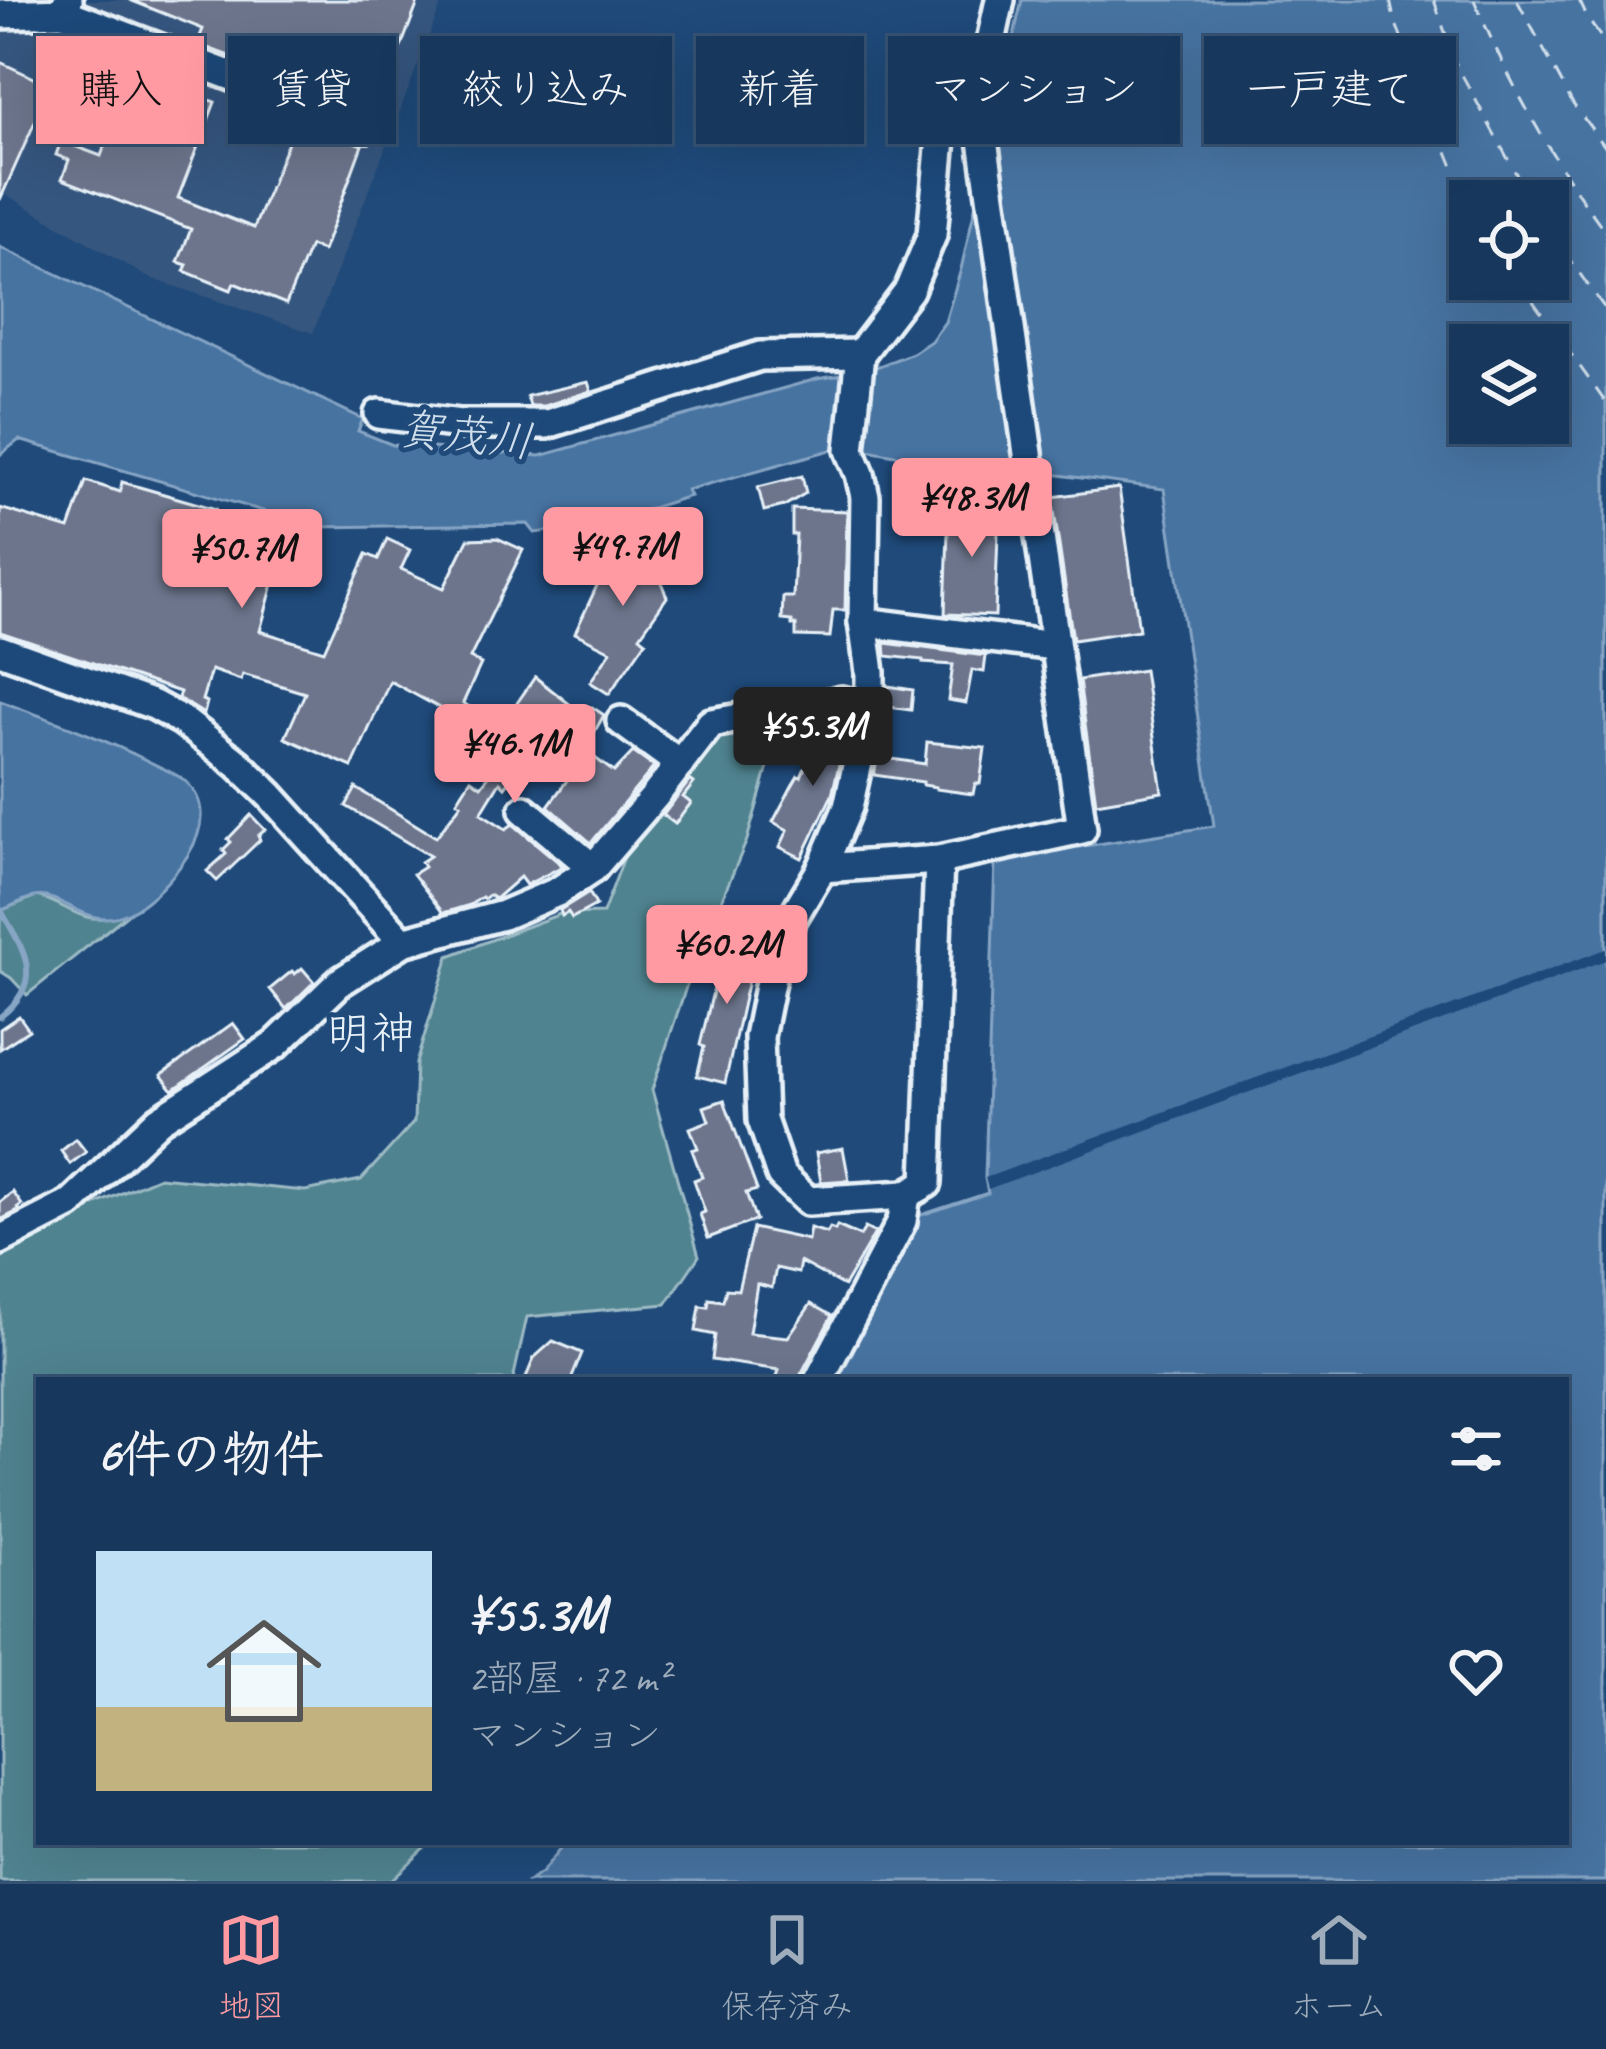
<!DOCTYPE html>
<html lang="ja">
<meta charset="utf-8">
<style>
:root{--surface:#17385c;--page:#244365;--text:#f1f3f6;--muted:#9eacbb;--line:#365272;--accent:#ff9aa2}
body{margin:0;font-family:Caveat,"Klee One",sans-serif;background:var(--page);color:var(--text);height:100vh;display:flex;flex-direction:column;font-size:45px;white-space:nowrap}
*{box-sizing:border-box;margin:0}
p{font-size:39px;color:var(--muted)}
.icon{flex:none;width:66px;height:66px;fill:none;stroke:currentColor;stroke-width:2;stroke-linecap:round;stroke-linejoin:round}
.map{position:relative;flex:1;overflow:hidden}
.side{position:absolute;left:36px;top:1377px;width:1533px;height:468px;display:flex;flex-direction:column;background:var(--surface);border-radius:0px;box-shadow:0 12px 48px #0002,0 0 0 3px var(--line)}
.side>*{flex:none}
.banner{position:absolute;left:36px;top:36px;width:1536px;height:108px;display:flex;gap:24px}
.buttons{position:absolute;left:1449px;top:180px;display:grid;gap:24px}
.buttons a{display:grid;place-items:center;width:120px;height:120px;border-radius:0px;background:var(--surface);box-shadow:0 12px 48px #0002,0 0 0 3px var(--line);font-size:60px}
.price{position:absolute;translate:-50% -102px;padding:0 27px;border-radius:12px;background:var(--accent);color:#111;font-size:39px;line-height:78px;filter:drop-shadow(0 3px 6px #0008)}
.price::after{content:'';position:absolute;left:50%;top:72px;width:36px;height:27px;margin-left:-18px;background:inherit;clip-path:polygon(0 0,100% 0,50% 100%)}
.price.current{background:#222;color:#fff}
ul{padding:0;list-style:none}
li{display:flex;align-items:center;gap:36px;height:300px;padding:0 60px}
li span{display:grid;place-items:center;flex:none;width:336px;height:240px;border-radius:0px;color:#555}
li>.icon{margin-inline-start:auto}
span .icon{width:144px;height:144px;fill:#fffc;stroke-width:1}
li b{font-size:51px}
h2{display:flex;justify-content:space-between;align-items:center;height:144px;padding:0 60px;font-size:51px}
.chip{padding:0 42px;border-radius:0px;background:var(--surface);box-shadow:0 12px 48px #0002,0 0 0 3px var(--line);font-size:42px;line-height:108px}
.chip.current{background:var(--accent);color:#111}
.tab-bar{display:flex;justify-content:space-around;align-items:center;height:168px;border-top:3px solid var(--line);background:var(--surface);font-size:33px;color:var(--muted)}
.tab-bar a{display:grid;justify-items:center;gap:6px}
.tab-bar .current{color:var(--accent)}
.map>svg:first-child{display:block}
.built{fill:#36577f}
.green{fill:#4f838f;stroke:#9cbac4;stroke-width:3}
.water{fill:#4773a1;stroke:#87a5c4;stroke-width:3;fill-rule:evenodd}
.pier{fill:#1f4a7a}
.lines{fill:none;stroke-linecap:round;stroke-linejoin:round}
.stream{stroke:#87a5c4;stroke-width:6}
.ferry{stroke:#d0deeb;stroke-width:3;stroke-dasharray:15 12;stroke-linecap:butt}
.building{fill:#6c748c;stroke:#e8f1f8;stroke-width:3}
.minor-casing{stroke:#e8f1f8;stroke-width:36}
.minor{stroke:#1f4a7a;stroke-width:27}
.labels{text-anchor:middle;stroke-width:10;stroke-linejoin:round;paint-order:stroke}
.water-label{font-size:45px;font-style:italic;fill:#d0deeb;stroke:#1f4a7a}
.neighbourhood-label{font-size:45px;fill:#e8f1f8;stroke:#1f4a7a}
</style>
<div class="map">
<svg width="1606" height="1881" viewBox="0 0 1606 1881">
<rect width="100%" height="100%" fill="#1f4a7a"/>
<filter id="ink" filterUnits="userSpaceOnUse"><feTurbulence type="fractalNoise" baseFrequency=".00833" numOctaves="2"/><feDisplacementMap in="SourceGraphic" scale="24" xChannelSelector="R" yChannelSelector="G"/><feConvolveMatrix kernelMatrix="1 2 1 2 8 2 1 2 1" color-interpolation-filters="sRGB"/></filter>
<g filter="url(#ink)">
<polygon class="built" points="0,0 443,0 313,333 147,277 0,191"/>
<g class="green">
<polygon points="785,708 747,840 692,969 652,1090 699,1256 666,1304 527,1317 513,1380 39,1380 39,1842 432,1842 390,1881 0,1881 0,1259 36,1230 159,1177 305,1191 361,1180 414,1122 416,1063 449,956 560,914 603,913 632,836 712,729"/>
<path d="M36 896C55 900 69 912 87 917 101 921 116 915 130 912L27 995 11 978 0 971V911Z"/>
</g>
<g class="water">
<path d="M1022 0H1606V1881H529L541 1873 566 1842H1566V1380H832L912 1218 988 1193 985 1178 995 860 1214 826 1164 489 1044 473 957 466 845 446 687 490 690 496 596 525 535 533 528 524 318 527 19 440 0 455V247L363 419 358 431 393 445 540 456 817 379 866 371 913 353 931 341 945 322 961 269ZM1470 201H1548V279H1470ZM1470 345H1548V423H1470Z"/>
<path d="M0 701C52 720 103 738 152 763 163 769 176 773 185 781 209 802 203 831 188 855 175 875 152 901 130 912 86 933 66 892 34 897 23 899 11 907 0 911Z"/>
</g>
<polygon class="pier" points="1606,949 1606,960 988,1189 985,1178"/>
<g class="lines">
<path class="stream" d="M0 909C25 952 46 981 0 1017"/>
<g class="ferry">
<polyline points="1390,0 1394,19 1470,209"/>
<polyline points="1434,0 1455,62 1531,201"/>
<path d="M1474 0C1509 82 1552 161 1606 232"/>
<polyline points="1517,0 1573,104 1606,148"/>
<polyline points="1579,0 1589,21 1606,44"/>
<polyline points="1548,230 1606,310"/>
<polyline points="1517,279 1606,403"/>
</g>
</g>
<g class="building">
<polygon points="130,0 419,0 381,99 370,94 365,107 340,98 345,85 281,60 275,73 197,44 203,29"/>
<polygon points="0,62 51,86 0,200"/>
<polygon points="133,71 215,102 178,198 254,228 291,134 283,131 289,117 362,145 323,251 310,246 286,304 234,283 231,290 184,271 187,265 178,262 191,229 62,179 69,160 56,155 61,141 101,156"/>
<polygon points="588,382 591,391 544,406 530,406 527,396"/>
<polygon points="802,476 806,493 784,506 764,511 758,487"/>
<polygon points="86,481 120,492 122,482 216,509 214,514 254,526 250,538 283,548 260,631 324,651 367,554 378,559 387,539 410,550 401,569 444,588 468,539 497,538 523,550 470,658 481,664 463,703 486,717 478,729 390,681 352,767 285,738 305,693 243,674 241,680 211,670 202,700 207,702 204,714 178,698 180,692 0,632 0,508 69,529"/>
<polygon points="1119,488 1139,630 1073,640 1052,497"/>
<polygon points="949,504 999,505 995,616 945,614"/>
<polygon points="792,509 847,511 845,610 833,610 830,637 796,636 796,625 792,625 792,621 782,620 783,597 793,597 796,535 792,535"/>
<polygon points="619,538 657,554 661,582 667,597 640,636 646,641 609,694 590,682 611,651 575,633"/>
<polygon points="885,643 986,656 984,672 972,670 966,703 948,700 953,665 923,663 923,660 886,656"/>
<polygon points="1144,670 1162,792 1096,803 1079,680"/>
<polygon points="535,677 586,717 592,707 604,715 584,750 614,772 633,752 654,767 591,843 548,806 574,771 542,748 514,783 510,781 505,787 500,782 481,813 506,829 513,824 563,866 526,885 520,877 495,899 489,895 484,899 482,897 470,905 443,913 413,874 424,867 421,862 430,856 346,806 356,788 436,837 461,804 457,801 471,779 481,786 510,749 507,746 518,731 504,722"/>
<polygon points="888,686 913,690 911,710 888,707"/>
<polygon points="841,719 849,721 832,795 802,858 780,847 788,830 773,822 792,786 798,776 801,777 818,737 820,723"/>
<polygon points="927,742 985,748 980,784 975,784 973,794 936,789 936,787 923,785 923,782 874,775 878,757 925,764"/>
<polygon points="690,780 694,783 683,797 691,803 675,824 663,815"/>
<polygon points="251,815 265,830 258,836 260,840 217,881 207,871 226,854 223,850 231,842 228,839"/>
<polygon points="589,892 596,905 572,918 568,912 562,916 560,910"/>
<polygon points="742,925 763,932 752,962 725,1083 697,1076 704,1047 700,1045 720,963 729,965"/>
<polygon points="302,968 314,982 286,1009 270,989 292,971 295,974"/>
<polygon points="19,1016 29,1030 0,1049 0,1029"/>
<polygon points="233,1023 245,1039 173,1090 161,1075"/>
<polygon points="724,1100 757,1190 746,1193 756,1220 708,1238 700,1214 705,1212 694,1180 702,1177 692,1150 698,1148 690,1128 709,1121 704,1107"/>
<polygon points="76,1139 86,1152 70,1164 61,1151"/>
<polygon points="843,1148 849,1180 821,1182 816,1153"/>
<polygon points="13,1192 22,1205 18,1208 20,1210 0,1220 0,1202"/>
<polygon points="837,1226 860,1236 865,1228 875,1233 844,1286 800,1262 798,1273 776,1268 772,1288 757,1284 749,1333 788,1337 811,1304 832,1316 798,1380 776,1380 779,1370 712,1360 715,1335 696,1331 700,1306 708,1307 709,1299 723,1301 726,1289 738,1290 753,1228 808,1240 810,1228 827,1233 830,1228 835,1230"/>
<polygon points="553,1341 582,1353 571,1380 525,1380 534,1358"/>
</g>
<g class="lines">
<g class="minor-casing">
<g id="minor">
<polyline points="63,12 366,127"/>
<polyline points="0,14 63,12 68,0"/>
<polyline points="379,414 461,424 547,424 760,356 860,354"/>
<polyline points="863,622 1054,646"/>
<polyline points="0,650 154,705 183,721 238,764 271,796 403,942"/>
<polyline points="621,721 680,764"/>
<polyline points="524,810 593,868"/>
<polyline points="939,860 927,1183 906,1195 808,1201 781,1175 762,1120 759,1037 778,942 822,868 848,807 870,708 870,672 863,622 865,497 860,474 850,450 860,354 909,290 932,235 944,106 952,84 963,75 987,70"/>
<polyline points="822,868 939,860 1082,829 982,133 979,97 1000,0"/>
<polyline points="0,1240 70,1204 159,1120 275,1045 340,982 403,942 503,915 557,892 593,868 655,796 711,723 842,701 870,708"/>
<polyline points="819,1380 902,1221 906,1195"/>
</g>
</g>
<use href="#minor" class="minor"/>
</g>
</g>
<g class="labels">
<g class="water-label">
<text transform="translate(466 434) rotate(6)" y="16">賀茂川</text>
</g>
<g class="neighbourhood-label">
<text x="371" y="1048">明神</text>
</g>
</g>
</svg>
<div class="buttons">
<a><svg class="icon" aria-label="locate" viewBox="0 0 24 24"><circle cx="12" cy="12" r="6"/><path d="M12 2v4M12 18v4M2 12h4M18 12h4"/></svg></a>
<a><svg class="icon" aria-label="layers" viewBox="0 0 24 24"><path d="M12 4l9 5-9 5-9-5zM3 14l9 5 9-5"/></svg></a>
</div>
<b class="price" style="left:972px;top:560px">¥48.3M</b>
<b class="price" style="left:623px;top:609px">¥49.7M</b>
<b class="price" style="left:242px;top:611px">¥50.7M</b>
<b class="price current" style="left:813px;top:789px">¥55.3M</b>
<b class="price" style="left:515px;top:806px">¥46.1M</b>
<b class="price" style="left:727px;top:1007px">¥60.2M</b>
<div class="banner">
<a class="chip current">購入</a>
<a class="chip">賃貸</a>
<a class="chip">絞り込み</a>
<a class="chip">新着</a>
<a class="chip">マンション</a>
<a class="chip">一戸建て</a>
</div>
<section class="side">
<h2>6件の物件<svg class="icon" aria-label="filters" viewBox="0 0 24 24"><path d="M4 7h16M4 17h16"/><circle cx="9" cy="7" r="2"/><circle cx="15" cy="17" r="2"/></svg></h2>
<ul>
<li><span style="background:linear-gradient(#bfe0f5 65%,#c2b280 0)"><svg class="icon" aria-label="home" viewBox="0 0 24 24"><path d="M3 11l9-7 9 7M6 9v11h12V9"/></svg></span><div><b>¥55.3M</b><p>2部屋 · 72 m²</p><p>マンション</p></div><svg class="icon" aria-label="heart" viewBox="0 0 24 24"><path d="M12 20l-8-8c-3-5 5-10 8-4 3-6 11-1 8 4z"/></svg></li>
</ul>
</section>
</div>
<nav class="tab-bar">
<a class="current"><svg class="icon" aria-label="map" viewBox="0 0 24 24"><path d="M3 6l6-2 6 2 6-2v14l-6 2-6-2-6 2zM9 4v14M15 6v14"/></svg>地図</a>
<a><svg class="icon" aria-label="saved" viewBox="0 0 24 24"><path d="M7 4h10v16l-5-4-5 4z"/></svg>保存済み</a>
<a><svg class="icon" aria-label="home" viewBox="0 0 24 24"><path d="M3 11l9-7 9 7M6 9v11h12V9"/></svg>ホーム</a>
</nav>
